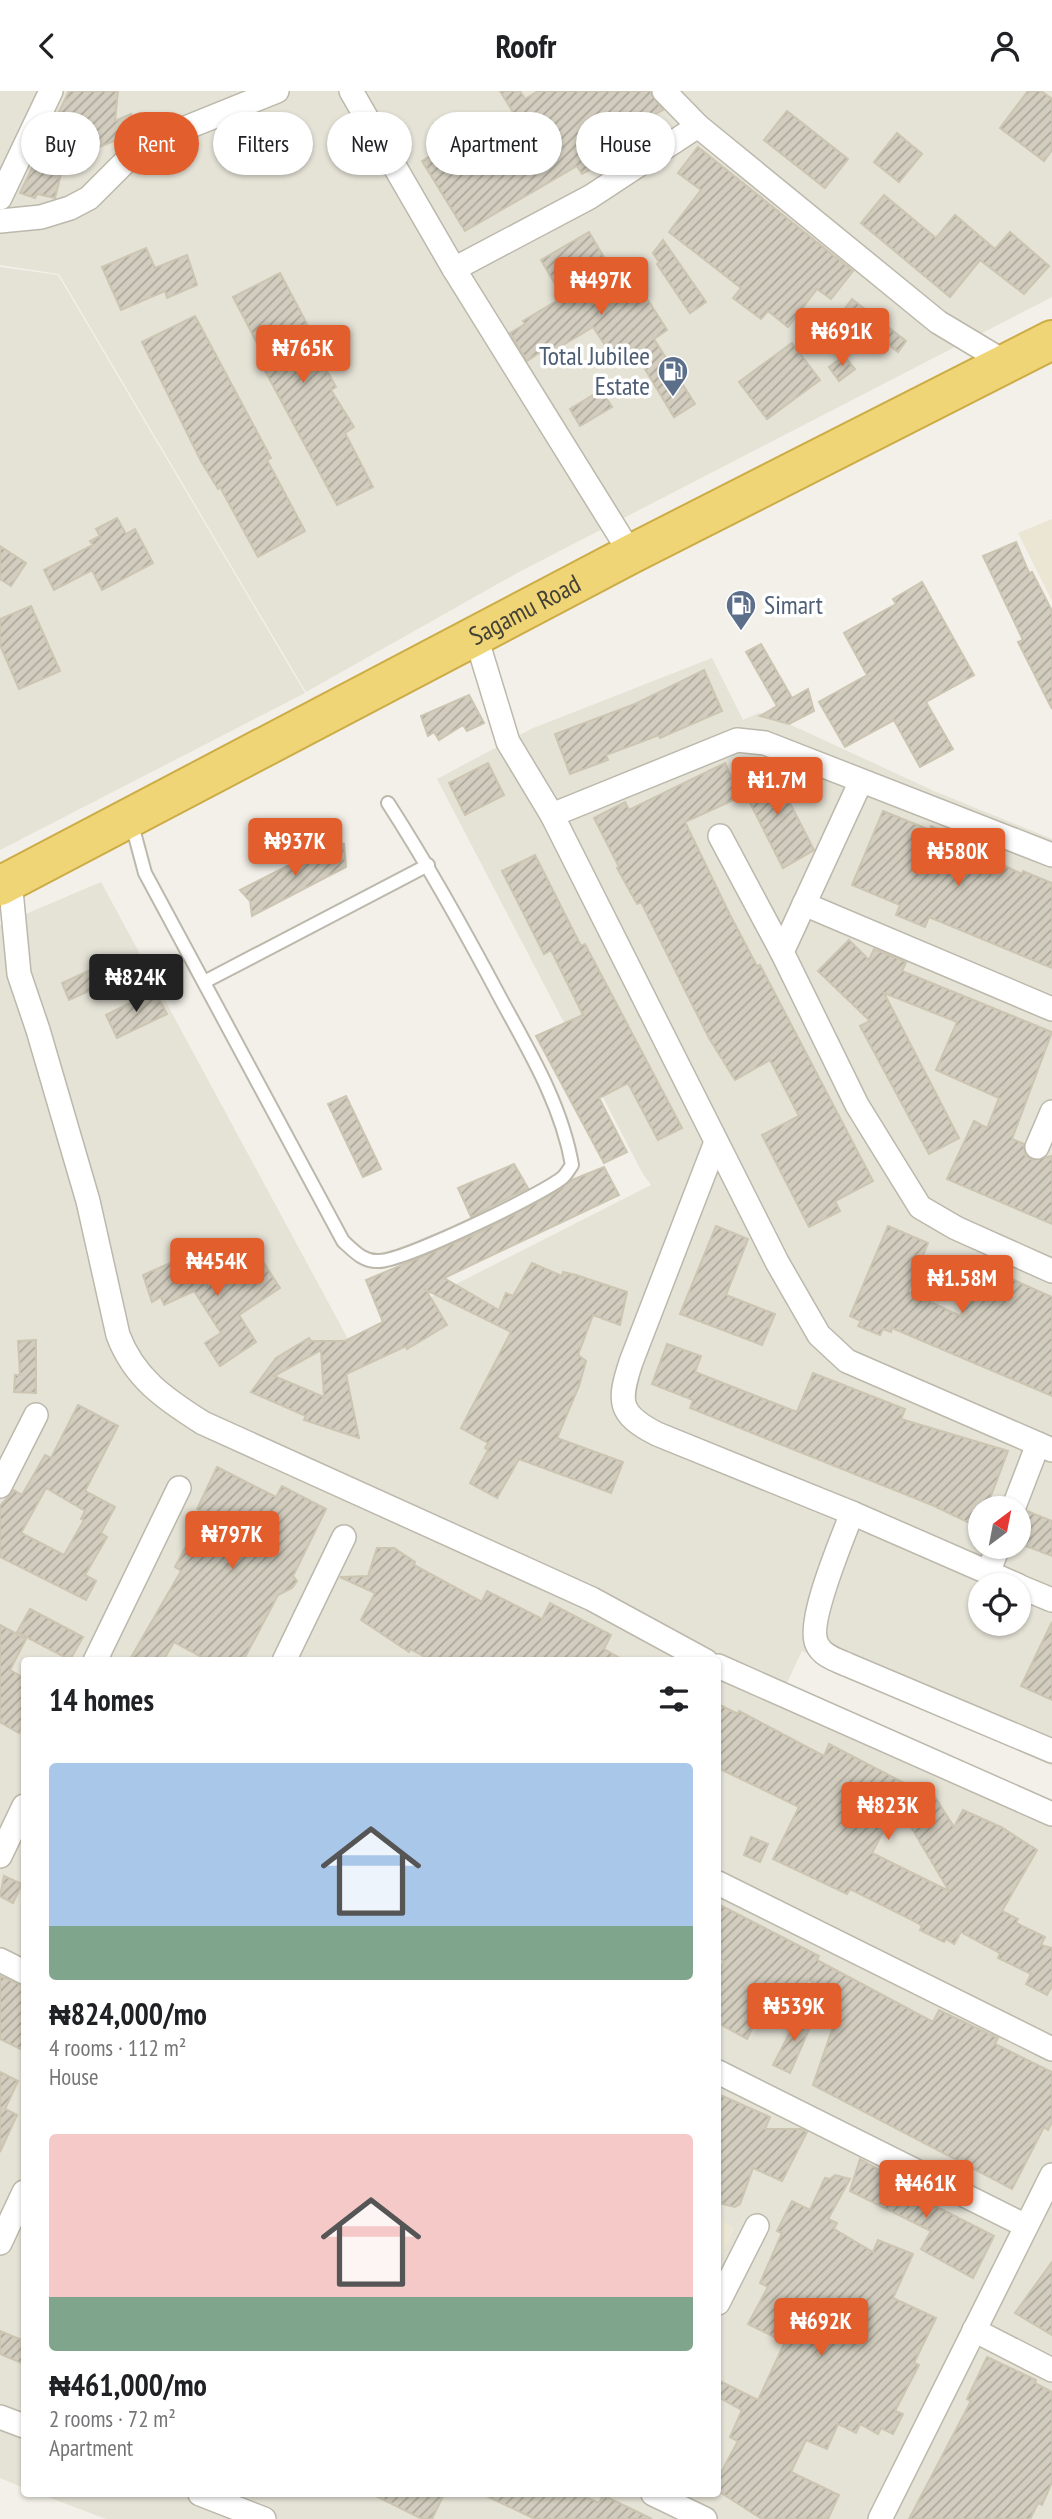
<!DOCTYPE html>
<meta charset="utf-8">
<style>
:root{--surface:#fff;--page:#f2f2f2;--text:#202124;--muted:#757577;--accent:#e35e2d}
body{margin:0;font-family:"PT Sans Narrow",sans-serif;background:var(--page);color:var(--text);height:100vh;display:flex;flex-direction:column;font-size:26px;white-space:nowrap}
*{box-sizing:border-box;margin:0}
p{font-size:23px;color:var(--muted)}
.icon{flex:none;width:38px;height:38px;fill:none;stroke:currentColor;stroke-width:2;stroke-linecap:round;stroke-linejoin:round}
.map{position:relative;flex:1;overflow:hidden}
.panel{position:absolute;left:21px;top:1566px;width:700px;height:840px;display:flex;flex-direction:column;background:var(--surface);border-radius:7px;box-shadow:0 2px 5px #0004}
.panel>*{flex:none}
.top-card{position:absolute;left:21px;top:21px;width:700px;height:63px;display:flex;gap:14px}
.needle{width:46px;rotate:32deg}
.controls{position:absolute;left:968px;top:1405px;display:grid;gap:14px}
.controls a{display:grid;place-items:center;width:63px;height:63px;border-radius:50%;background:var(--surface);box-shadow:0 2px 5px #0004;font-size:35px}
.price{position:absolute;translate:-50% -60px;padding:0 16px;border-radius:7px;background:var(--accent);color:#fff;font-size:23px;line-height:46px;filter:drop-shadow(0 2px 4px #0008)}
.price::after{content:'';position:absolute;left:50%;top:42px;width:21px;height:16px;margin-left:-10px;background:inherit;clip-path:polygon(0 0,100% 0,50% 100%)}
.price.selected{background:#222;color:#fff}
ul{padding:0;list-style:none}
li{display:grid;align-content:center;gap:14px;height:371px;padding:0 28px}
li span{display:grid;place-items:center;height:217px;border-radius:7px;color:#555}
li>.icon{margin-inline-start:auto}
span .icon{width:126px;height:126px;fill:#fffc;stroke-width:1}
li b{font-size:30px}
h2{display:flex;justify-content:space-between;align-items:center;height:84px;padding:0 28px;font-size:30px}
.tag{padding:0 24px;border-radius:32px;background:var(--surface);box-shadow:0 2px 5px #0004;font-size:24px;line-height:63px}
.tag.selected{background:var(--accent);color:#fff}
header{display:flex;justify-content:space-between;align-items:center;height:91px;padding:0 28px;background:var(--surface);font-size:32px;font-weight:800}
.map>svg:first-child{display:block}
.residential{fill:#e5e2d6;fill-rule:evenodd}
.education{fill:#eae6d3}
.building{fill:url(#building-hatch);stroke:#ccc5b2;stroke-width:2;fill-rule:evenodd}
.lines{fill:none;stroke-linecap:round;stroke-linejoin:round}
.lane-casing{stroke:#bcb8ab;stroke-width:16}
.street-casing{stroke:#bcb8ab;stroke-width:26}
.highway-casing{stroke:#cdac47;stroke-width:42}
.lane{stroke:#fff;stroke-width:12}
.street{stroke:#fff;stroke-width:23}
.highway{stroke:#efd576;stroke-width:38}
.labels{text-anchor:middle;stroke-width:7;stroke-linejoin:round;paint-order:stroke}
.service-label{font-size:26px;fill:#4e5e75;stroke:#fff;text-anchor:end}
.street-label{font-size:26px;fill:#444137;stroke:#fff}
</style>
<header><svg class="icon" aria-label="back" viewBox="0 0 24 24"><path d="M15 5l-7 7 7 7"/></svg>Roofr<svg class="icon" aria-label="person" viewBox="0 0 24 24"><circle cx="12" cy="8" r="4"/><path d="M4 21q1-7 8-7t8 7"/></svg></header>
<div class="map">
<svg width="1052" height="2428" viewBox="0 0 1052 2428">
<defs>
<pattern id="building-hatch" width="6" height="6" patternUnits="userSpaceOnUse" patternTransform="scale(1.75)"><rect width="6" height="6" fill="#d2cdbe"/><path d="M-1 1l2-2M0 6l6-6M5 7l2-2" fill="none" stroke="#aca89b"/></pattern>
</defs>
<rect width="100%" height="100%" fill="#f2f0e8"/>
<g class="residential">
<polygon points="0,0 1052,0 1052,206 519,481 306,601 59,183 0,174"/>
<polygon points="0,176 58,184 305,602 0,759"/>
<path d="M712 567 743 629 759 622 789 633 934 700 1052 748V1675L802 1560 778 1611 1052 1733V2428H106L40 2403H718V1570H24V2397L0 2387V834L101 791 348 1248 651 1094 643 1083 437 688 531 638ZM980 1418H1018V1456H980ZM980 1494H1018V1533H980Z"/>
</g>
<g class="education">
<polygon points="1052,428 1052,510 1018,442"/>
<polygon points="718,2128 735,2137 718,2172"/>
</g>
<g class="building">
<polygon points="69,0 118,0 115,30 131,23 135,42 86,61 80,59 73,82 62,79 55,107 37,103 35,107 20,102"/>
<polygon points="500,0 520,0 525,8 538,0 650,0 663,19 629,38 638,54 582,83 577,75 465,140 422,70 460,47 463,53 513,21"/>
<polygon points="1028,0 1041,0 1052,8 1052,59 1044,70 1000,37"/>
<polygon points="787,20 848,68 825,97 764,49"/>
<polygon points="897,42 922,63 899,91 874,71"/>
<polygon points="698,56 853,180 831,208 817,198 788,236 768,220 761,228 733,207 741,197 669,141 701,99 678,82"/>
<polygon points="884,104 936,147 955,124 995,158 1010,141 1049,175 1024,203 980,169 950,206 861,132"/>
<polygon points="589,141 621,195 634,187 667,239 654,248 695,313 674,326 634,260 616,271 593,236 545,265 542,260 527,270 510,242 525,233 523,230 563,206 541,169"/>
<polygon points="663,149 706,211 690,222 657,173 659,171 653,162"/>
<polygon points="146,157 155,177 187,164 197,194 167,207 165,200 121,219 102,176"/>
<polygon points="280,182 307,233 302,235 336,296 331,299 354,336 345,342 373,396 337,414 262,274 267,271 233,206"/>
<polygon points="852,208 906,250 898,261 844,219"/>
<polygon points="195,225 271,367 267,369 305,440 258,466 220,396 218,398 201,370 142,251"/>
<polygon points="792,252 820,289 767,328 739,291"/>
<polygon points="844,265 855,278 839,290 829,276"/>
<polygon points="601,299 612,316 580,335 570,318"/>
<polygon points="117,427 126,443 135,438 153,472 102,499 92,479 54,499 44,479 93,454 90,450 100,445 96,438"/>
<polygon points="1016,451 1029,482 1032,481 1052,520 1052,618 1018,551 1023,549 983,465"/>
<polygon points="0,455 26,472 11,495 0,488"/>
<polygon points="922,491 974,584 926,611 953,658 920,676 894,629 845,656 819,611 867,584 844,542 896,513 893,508"/>
<polygon points="31,515 60,580 19,598 0,554 0,528"/>
<polygon points="761,553 792,607 808,598 814,620 789,633 760,625 777,615 746,561"/>
<polygon points="704,579 722,620 660,647 659,644 606,664 608,669 570,683 555,643 635,613"/>
<polygon points="469,604 484,632 467,640 463,634 439,649 434,641 428,645 421,625"/>
<polygon points="488,672 504,704 465,724 449,692"/>
<polygon points="725,672 740,706 685,731 730,824 757,875 760,874 873,1090 835,1110 840,1120 809,1136 762,1044 799,1025 770,969 735,989 709,947 641,811 637,813 617,777 619,776 594,727 625,711 629,719"/>
<polygon points="772,677 814,759 783,777 740,692"/>
<polygon points="883,720 930,739 931,735 960,747 958,753 1022,783 1023,780 1052,792 1052,877 929,826 925,836 896,824 900,814 852,794"/>
<polygon points="333,752 344,753 346,776 252,825 250,810 240,799"/>
<polygon points="535,764 581,855 585,853 682,1037 658,1049 628,992 599,1007 627,1061 604,1072 536,945 583,924 551,859 544,863 502,780"/>
<polygon points="849,849 869,869 874,858 906,871 902,880 1052,941 1012,1048 1024,1053 1025,1064 1032,1069 1052,1065 1052,1133 947,1088 974,1030 987,1037 999,1007 936,979 957,931 884,902 959,1047 929,1063 860,935 870,930 818,880"/>
<polygon points="121,865 129,882 69,909 62,892"/>
<polygon points="150,902 156,902 167,923 117,947 106,924"/>
<polygon points="346,1005 381,1078 363,1086 328,1013"/>
<polygon points="514,1073 528,1097 471,1126 458,1097"/>
<path d="M604 1076 619 1104 444 1187 499 1219 506 1202 513 1205 532 1172 562 1185 563 1181 576 1184 627 1201 620 1234 593 1224 578 1264 586 1270 579 1295 557 1347 623 1371 611 1402 519 1368 497 1407 470 1392 488 1359 485 1357 488 1352 461 1337 511 1241 426 1199 447 1234 407 1258 406 1255 346 1283 359 1347 304 1329 306 1325 251 1301 276 1267 309 1247 311 1250H345L383 1231 366 1189 476 1143 553 1103 572 1089ZM321 1259 324 1306 274 1285Z"/>
<polygon points="716,1135 748,1148 726,1204 775,1223 762,1254 680,1223"/>
<polygon points="888,1135 928,1152 908,1200 960,1225 982,1175 1052,1206 1052,1305 892,1237 891,1241 883,1238 880,1244 858,1235 861,1230 850,1225"/>
<polygon points="193,1162 208,1196 258,1163 280,1197 239,1224 256,1251 220,1275 205,1252 221,1242 194,1200 164,1214 161,1206 152,1211 143,1184"/>
<polygon points="36,1249 36,1302 14,1301 15,1284 20,1284 18,1250"/>
<polygon points="667,1253 701,1265 695,1281 797,1321 813,1282 905,1318 901,1328 1008,1360 986,1418 980,1418 980,1437 932,1414 690,1317 693,1309 652,1293"/>
<path d="M78 1314 118 1335 85 1400 115 1416 101 1442 107 1446 85 1484 96 1490 86 1509 0 1466V1415L14 1399 22 1404 45 1364 51 1367ZM46 1397 85 1420 81 1428 84 1429 64 1464 21 1442Z"/>
<polygon points="217,1376 276,1406 282,1395 326,1418 293,1485 297,1490 292,1497 278,1504 243,1570 209,1570 174,1551 163,1570 129,1570 181,1480 175,1476 204,1422 197,1418"/>
<polygon points="1027,1420 1052,1430 1052,1465 1018,1452 1018,1440"/>
<polygon points="377,1457 394,1457 415,1471 414,1474 482,1511 487,1500 542,1528 550,1512 611,1544 604,1558 625,1570 433,1570 410,1558 409,1561 361,1529 375,1502 340,1486 368,1485"/>
<polygon points="30,1518 83,1546 70,1569 17,1541"/>
<polygon points="1052,1531 1052,1609 1021,1595"/>
<polygon points="0,1534 26,1548 10,1579 24,1587 24,1631 19,1642 0,1631"/>
<polygon points="718,1613 738,1623 739,1620 824,1665 829,1653 908,1694 872,1762 949,1800 904,1724 935,1706 954,1736 963,1719 1001,1736 1037,1759 1002,1820 1018,1828 1016,1832 1045,1846 1041,1854 1052,1857 1052,1895 1047,1904 1026,1893 1031,1883 998,1867 1000,1862 961,1841 954,1853 946,1848 944,1851 920,1839 922,1835 914,1830 850,1798 847,1803 773,1768 799,1716 718,1677"/>
<polygon points="751,1746 768,1753 760,1771 744,1764"/>
<polygon points="4,1785 22,1793 13,1812 0,1805"/>
<polygon points="718,1813 819,1865 817,1869 933,1931 939,1919 998,1947 995,1953 1052,1981 1052,2031 1048,2039 1044,2036 1012,2098 813,1994 835,1930 827,1927 838,1906 808,1889 798,1908 774,1896 747,1948 718,1932 718,1882 724,1870 718,1866"/>
<polygon points="0,1885 24,1895 24,1960 0,1948"/>
<polygon points="801,1920 814,1927 790,1982 773,1974"/>
<polygon points="0,1981 18,1990 5,2018 17,2024 0,2061"/>
<polygon points="718,2003 770,2026 765,2038 801,2038 807,2041 782,2090 753,2077 740,2113 735,2116 718,2112"/>
<polygon points="860,2068 904,2093 902,2098 994,2145 973,2187 921,2158 931,2140 850,2100"/>
<polygon points="835,2084 850,2088 828,2128 837,2132 834,2138 873,2161 878,2149 913,2163 893,2207 936,2227 914,2272 919,2274 895,2320 903,2323 893,2343 881,2337 878,2343 860,2333 856,2342 838,2333 827,2358 806,2349 791,2381 839,2404 828,2428 762,2428 718,2400 718,2387 738,2350 730,2346 742,2319 718,2306 718,2289 758,2309 785,2251 748,2233 768,2196 760,2192 782,2142 777,2140 792,2110 810,2119 825,2087 830,2088"/>
<polygon points="1052,2171 1052,2244 1015,2222"/>
<polygon points="0,2240 24,2250 24,2273 0,2263"/>
<polygon points="987,2266 1036,2289 1035,2292 1052,2301 1052,2391 1042,2414 1038,2412 1030,2428 909,2428 971,2310 967,2308"/>
<polygon points="372,2403 444,2403 432,2428 422,2428"/>
<polygon points="482,2403 548,2403 559,2408 561,2403 579,2403 599,2412 603,2404 652,2428 535,2428"/>
</g>
<g class="lines">
<g class="lane-casing">
<g id="lane">
<path d="M131 730 145 782 343 1150C354 1160 363 1171 379 1170 406 1169 539 1105 562 1087 566 1084 569 1078 572 1074 562 1016 531 963 503 912 467 844 430 777 388 712"/>
<polyline points="206,890 428,774"/>
</g>
</g>
<g class="street-casing">
<g id="street">
<polyline points="351,0 454,178 631,463"/>
<polyline points="664,0 698,35 938,231 1008,273"/>
<polyline points="0,107 51,0"/>
<polyline points="0,130 41,126 70,117 89,107 141,55 277,0"/>
<polyline points="454,178 590,106 698,35"/>
<polyline points="476,546 508,651 552,724 777,1171 819,1244 847,1270 1052,1359"/>
<polyline points="861,690 782,861 857,1014 920,1116 956,1137 1052,1180"/>
<polyline points="552,724 737,649 765,652 1052,764"/>
<polyline points="720,745 782,861"/>
<path d="M10 789 19 883 38 939 88 1110 118 1244C134 1287 165 1308 203 1332L592 1508 706 1570"/>
<polyline points="804,813 1052,918"/>
<path d="M716 1051 631 1271C618 1311 618 1323 657 1343L852 1422 1017 1494"/>
<polyline points="1037,1056 1052,1021"/>
<polyline points="0,1395 36,1324"/>
<polyline points="1013,1418 1038,1353"/>
<path d="M852 1422C843 1446 806 1532 817 1553 822 1565 837 1569 848 1574L1052 1660"/>
<polyline points="988,1482 998,1456"/>
<polyline points="1018,1495 1052,1509"/>
<polyline points="95,1570 179,1397"/>
<polyline points="284,1570 344,1446"/>
<polyline points="718,1575 1052,1723"/>
<polyline points="0,1765 24,1715"/>
<polyline points="718,1792 1052,1958"/>
<polyline points="0,1869 24,1881"/>
<polyline points="718,1981 1026,2135"/>
<polyline points="0,2152 24,2101"/>
<polyline points="718,2212 757,2135"/>
<polyline points="974,2239 1052,2279"/>
<polyline points="0,2326 24,2335"/>
<polyline points="200,2403 264,2428"/>
<polyline points="653,2403 705,2428"/>
<polyline points="880,2428 1052,2084"/>
</g>
</g>
<g class="highway-casing">
<g id="highway">
<path id="s1" d="M0 795 631 463 1052 249"/>
</g>
</g>
<use href="#lane" class="lane"/>
<use href="#street" class="street"/>
<use href="#highway" class="highway"/>
</g>
<defs>
<g id="fuel-pin" transform="scale(1.575)"><path d="M0 17L-7.5 6A9.5 9.5 0 1 1 7.5 6Z" fill="#5c6f8a" stroke="#fff"/><path d="M-5.5-6h7V0h2V4h1.3V-2.5L3-4.5l.8-.8L6-3V5H2.5V1h-1V6h-7ZM-4.2-4.7v3.2H.2V-4.7Z" fill="#fff"/></g>
</defs>
<g fill-rule="evenodd">
<use href="#fuel-pin" x="673" y="280"/>
<use href="#fuel-pin" x="741" y="514"/>
</g>
<g class="labels">
<g class="service-label">
<text x="650" y="274">Total Jubilee<tspan x="650" dy="30">Estate</tspan></text>
<text x="764" y="523" text-anchor="start">Simart</text>
</g>
<g class="street-label">
<text dy="9" stroke="none"><textPath href="#s1" startOffset="593">Sagamu Road</textPath></text>
</g>
</g>
</svg>
<div class="controls">
<a><svg class="needle" viewBox="-14 -14 28 28"><path d="M0-13l5 13h-10z" fill="#e53935"/><path d="M0 13l5-13h-10z" fill="#757577"/></svg></a>
<a><svg class="icon" aria-label="locate" viewBox="0 0 24 24"><circle cx="12" cy="12" r="6"/><path d="M12 2v4M12 18v4M2 12h4M18 12h4"/></svg></a>
</div>
<b class="price" style="left:601px;top:226px">₦497K</b>
<b class="price" style="left:842px;top:277px">₦691K</b>
<b class="price" style="left:303px;top:294px">₦765K</b>
<b class="price" style="left:777px;top:726px">₦1.7M</b>
<b class="price" style="left:295px;top:787px">₦937K</b>
<b class="price" style="left:958px;top:797px">₦580K</b>
<b class="price selected" style="left:136px;top:923px">₦824K</b>
<b class="price" style="left:217px;top:1207px">₦454K</b>
<b class="price" style="left:962px;top:1224px">₦1.58M</b>
<b class="price" style="left:232px;top:1480px">₦797K</b>
<b class="price" style="left:888px;top:1751px">₦823K</b>
<b class="price" style="left:794px;top:1952px">₦539K</b>
<b class="price" style="left:926px;top:2129px">₦461K</b>
<b class="price" style="left:821px;top:2267px">₦692K</b>
<div class="top-card">
<a class="tag">Buy</a>
<a class="tag selected">Rent</a>
<a class="tag">Filters</a>
<a class="tag">New</a>
<a class="tag">Apartment</a>
<a class="tag">House</a>
</div>
<section class="panel">
<h2>14 homes<svg class="icon" aria-label="filters" viewBox="0 0 24 24"><path d="M4 7h16M4 17h16"/><circle cx="9" cy="7" r="2"/><circle cx="15" cy="17" r="2"/></svg></h2>
<ul>
<li><span style="background:linear-gradient(#a9c7e8 75%,#7fa58c 0)"><svg class="icon" aria-label="home" viewBox="0 0 24 24"><path d="M3 11l9-7 9 7M6 9v11h12V9"/></svg></span><div><b>₦824,000/mo</b><p>4 rooms · 112 m²</p><p>House</p></div></li>
<li><span style="background:linear-gradient(#f6c9c9 75%,#7fa58c 0)"><svg class="icon" aria-label="home" viewBox="0 0 24 24"><path d="M3 11l9-7 9 7M6 9v11h12V9"/></svg></span><div><b>₦461,000/mo</b><p>2 rooms · 72 m²</p><p>Apartment</p></div></li>
</ul>
</section>
</div>
